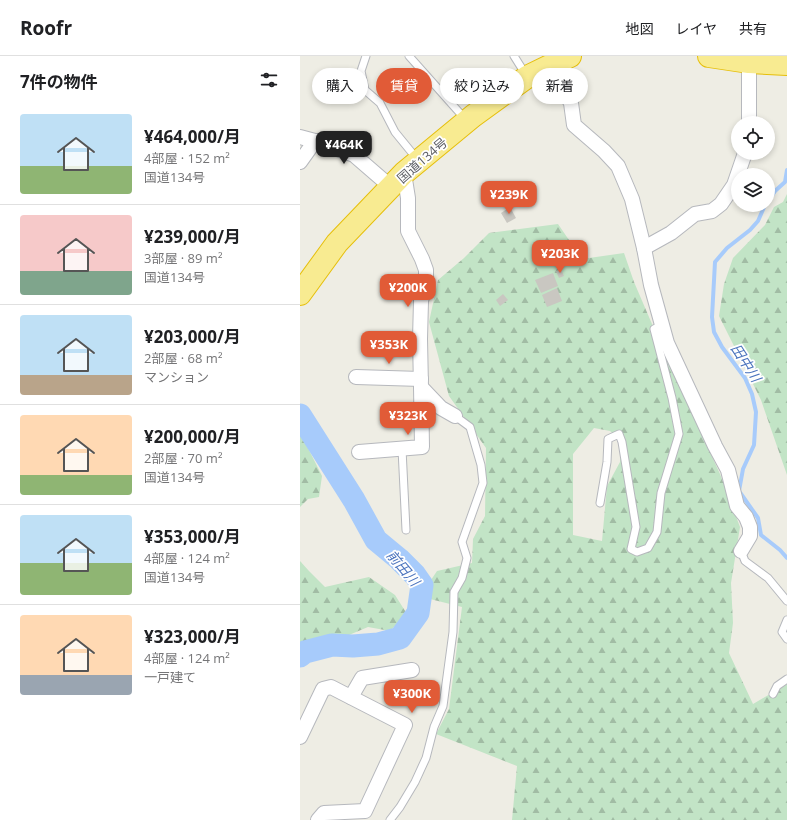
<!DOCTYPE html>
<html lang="ja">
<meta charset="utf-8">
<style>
:root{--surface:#fff;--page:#f2f2f2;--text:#202124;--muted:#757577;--line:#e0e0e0;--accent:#e15b37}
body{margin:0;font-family:"Open Sans","Noto Sans JP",sans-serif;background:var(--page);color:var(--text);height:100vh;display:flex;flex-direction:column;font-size:15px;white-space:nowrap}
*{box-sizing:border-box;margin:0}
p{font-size:13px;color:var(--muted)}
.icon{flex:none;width:22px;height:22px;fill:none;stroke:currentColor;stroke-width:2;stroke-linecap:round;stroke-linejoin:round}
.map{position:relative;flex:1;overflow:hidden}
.drawer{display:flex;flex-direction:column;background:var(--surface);width:300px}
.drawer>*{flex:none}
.banner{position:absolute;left:12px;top:12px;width:380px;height:36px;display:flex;gap:8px}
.tools{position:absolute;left:431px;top:60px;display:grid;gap:8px}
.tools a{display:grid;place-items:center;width:44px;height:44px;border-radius:50%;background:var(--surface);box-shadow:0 2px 6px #0003;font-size:20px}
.price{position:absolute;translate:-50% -34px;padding:0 9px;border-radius:8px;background:var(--accent);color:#fff;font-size:13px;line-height:26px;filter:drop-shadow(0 1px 2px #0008)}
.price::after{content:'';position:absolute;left:50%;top:24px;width:12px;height:9px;margin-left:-6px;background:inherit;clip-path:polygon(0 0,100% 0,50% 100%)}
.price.selected{background:#222;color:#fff}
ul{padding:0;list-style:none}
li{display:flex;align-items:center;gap:12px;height:100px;padding:0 20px}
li+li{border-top:1px solid var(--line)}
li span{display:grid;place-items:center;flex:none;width:112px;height:80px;border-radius:4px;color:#555}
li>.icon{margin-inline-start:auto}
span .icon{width:48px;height:48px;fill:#fffc;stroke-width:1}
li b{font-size:17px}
h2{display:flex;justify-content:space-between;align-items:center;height:48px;padding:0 20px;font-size:17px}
.chip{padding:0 14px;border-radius:18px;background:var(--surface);box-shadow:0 2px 6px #0003;font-size:14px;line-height:36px}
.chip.selected{background:var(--accent);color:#fff}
header{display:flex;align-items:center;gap:24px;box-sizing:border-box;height:56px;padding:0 20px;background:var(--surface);border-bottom:1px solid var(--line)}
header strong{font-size:19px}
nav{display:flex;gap:22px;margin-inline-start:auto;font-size:14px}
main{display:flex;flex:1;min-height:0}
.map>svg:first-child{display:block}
.forest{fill:url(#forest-firs);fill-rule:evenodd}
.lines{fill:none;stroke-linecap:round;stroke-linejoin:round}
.stream{stroke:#a7cbfb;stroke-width:4}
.river{stroke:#a7cbfb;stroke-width:23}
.building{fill:#c9c7c1}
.lane-casing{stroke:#b6b8bd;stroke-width:9}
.street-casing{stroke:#b6b8bd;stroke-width:16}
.highway-casing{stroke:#e6bf0b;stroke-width:24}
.lane{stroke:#fff;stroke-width:7}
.street{stroke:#fff;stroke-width:14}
.highway{stroke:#f8eb91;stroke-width:22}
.labels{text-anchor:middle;stroke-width:3.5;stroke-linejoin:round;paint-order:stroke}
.street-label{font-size:13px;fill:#5c5e64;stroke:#fff}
.water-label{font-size:14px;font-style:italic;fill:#4a73bd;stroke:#fff}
</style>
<header>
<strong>Roofr</strong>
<nav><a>地図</a><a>レイヤ</a><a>共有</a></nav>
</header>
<main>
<section class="drawer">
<h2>7件の物件<svg class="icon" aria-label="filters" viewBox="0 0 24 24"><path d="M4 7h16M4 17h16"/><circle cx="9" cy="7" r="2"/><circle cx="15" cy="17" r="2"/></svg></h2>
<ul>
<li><span style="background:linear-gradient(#bfe0f5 65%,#8fb573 0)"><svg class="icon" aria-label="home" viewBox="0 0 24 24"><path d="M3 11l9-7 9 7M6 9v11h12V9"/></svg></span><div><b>¥464,000/月</b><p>4部屋 · 152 m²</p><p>国道134号</p></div></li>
<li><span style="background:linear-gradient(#f6c9c9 70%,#7fa58c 0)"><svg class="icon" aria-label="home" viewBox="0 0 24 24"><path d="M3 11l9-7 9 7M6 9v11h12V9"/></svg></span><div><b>¥239,000/月</b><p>3部屋 · 89 m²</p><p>国道134号</p></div></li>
<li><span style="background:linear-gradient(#bfe0f5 75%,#b9a48a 0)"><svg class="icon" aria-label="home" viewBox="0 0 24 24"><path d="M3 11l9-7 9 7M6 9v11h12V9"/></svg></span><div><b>¥203,000/月</b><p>2部屋 · 68 m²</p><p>マンション</p></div></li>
<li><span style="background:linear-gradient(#ffd9b3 75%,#8fb573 0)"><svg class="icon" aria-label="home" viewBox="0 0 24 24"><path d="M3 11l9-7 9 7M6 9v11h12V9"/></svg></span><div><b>¥200,000/月</b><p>2部屋 · 70 m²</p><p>国道134号</p></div></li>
<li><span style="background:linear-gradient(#bfe0f5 60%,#8fb573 0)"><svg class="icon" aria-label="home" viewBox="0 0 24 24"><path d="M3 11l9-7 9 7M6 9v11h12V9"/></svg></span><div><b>¥353,000/月</b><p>4部屋 · 124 m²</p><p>国道134号</p></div></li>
<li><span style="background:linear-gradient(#ffd9b3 75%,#9aa5b1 0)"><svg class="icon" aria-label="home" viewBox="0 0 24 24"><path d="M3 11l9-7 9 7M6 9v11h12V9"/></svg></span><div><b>¥323,000/月</b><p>4部屋 · 124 m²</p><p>一戸建て</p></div></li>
</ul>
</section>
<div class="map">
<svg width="487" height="764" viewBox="0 0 487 764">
<defs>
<pattern id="forest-firs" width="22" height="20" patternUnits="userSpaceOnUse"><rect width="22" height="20" fill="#c2e4c6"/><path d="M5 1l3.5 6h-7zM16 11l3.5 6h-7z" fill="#a1bca4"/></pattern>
</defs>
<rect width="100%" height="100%" fill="#eeede4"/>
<g class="forest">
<polygon points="487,138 487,419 461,344 419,260 424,228 433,202 465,169 474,151 483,146"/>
<path d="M258 168 282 203 324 197 334 226 364 296 420 418 440 471 431 527 433 567 429 597 453 648 487 628V764H212L217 710 136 678 149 653 162 551 130 543 129 527 137 515 172 507 173 483 185 460 186 392 149 340 129 266 138 224 164 202 189 177ZM294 372 310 375 322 386 320 406 307 430 302 485 273 479V398Z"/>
<polygon points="0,376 22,420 19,441 8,443 0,451"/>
<polygon points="0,505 9,515 25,531 69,521 95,539 107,558 90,575 68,571 49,579 0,593"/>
</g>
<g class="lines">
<g class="stream">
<polyline points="468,145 475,135 485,126 487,114"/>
<polyline points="465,149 458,165 450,174 427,192 415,206 412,261 414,276 422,291 445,322 452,338 456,356 454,389 443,413 439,435 458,462 461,479 480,494 487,502"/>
</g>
<polyline class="river" points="0,359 54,444 76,484 99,503 115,519 122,529 118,557 100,582 78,588 53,590 32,589 5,596 0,600"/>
</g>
<g class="building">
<polygon points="210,151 216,162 207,167 201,157"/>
<polygon points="261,213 264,220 259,222 256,215"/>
<polygon points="253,217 258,230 241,237 235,224"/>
<polygon points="257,232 262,245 247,251 242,239"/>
<polygon points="203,238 208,244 200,250 196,244"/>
</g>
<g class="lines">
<g class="lane-casing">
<g id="lane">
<polyline points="66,0 61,15 65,34 80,47 95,76 117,103"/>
<polyline points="109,0 166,64"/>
<polyline points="214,0 226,19"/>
<polyline points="102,393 106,474"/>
<polyline points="300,447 307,406 308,383 319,378 322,386 336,471 331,493 337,496 348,492 357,476 361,437 379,378 372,342 354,273 362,269"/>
<polyline points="441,495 445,505 468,522 487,545"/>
<polyline points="487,564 482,576 487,583"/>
<polyline points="473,638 477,630 487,623"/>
<polyline points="90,764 100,751 115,726 126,702 134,671 143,650 153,576 154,536 162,522 167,502 162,486 183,427 181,409 170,371 155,360"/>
</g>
</g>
<g class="street-casing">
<g id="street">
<polyline points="449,6 449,67"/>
<polyline points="249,10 271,47 274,69 304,95 318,110 332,143 344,192 351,229 367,287 415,390 428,414 437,450 446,461 450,471 450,480 441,495"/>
<polyline points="0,81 15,85 54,99 91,131"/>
<polyline points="0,106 15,85"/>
<polyline points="104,117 108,142 108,175 122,203 126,214 126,226 121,245 120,283 121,331 141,352 155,360"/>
<polyline points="344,192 371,177 395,158 412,155 421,148 434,129 445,97"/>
<polyline points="56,321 121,323"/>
<polyline points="59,396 122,391 121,331"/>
<polyline points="51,641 62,622 112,614"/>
<polyline points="0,681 23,633 31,631 105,669 65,755 24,757 18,764"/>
</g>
</g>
<g class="highway-casing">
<g id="highway">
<polyline points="409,0 449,6 487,8"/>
<polyline points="0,238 37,187 104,117 173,60 227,21 270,0"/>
</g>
</g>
<use href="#lane" class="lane"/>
<use href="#street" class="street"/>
<use href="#highway" class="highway"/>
</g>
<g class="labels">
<g class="street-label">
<text transform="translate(122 104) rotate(-41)" y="5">国道134号</text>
</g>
<g class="water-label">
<text transform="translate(446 307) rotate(57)" y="5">田中川</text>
<text transform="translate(103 512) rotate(50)" y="5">前田川</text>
</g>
</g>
</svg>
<div class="tools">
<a><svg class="icon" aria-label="locate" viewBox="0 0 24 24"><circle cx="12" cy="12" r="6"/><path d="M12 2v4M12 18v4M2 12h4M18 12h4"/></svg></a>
<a><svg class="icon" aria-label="layers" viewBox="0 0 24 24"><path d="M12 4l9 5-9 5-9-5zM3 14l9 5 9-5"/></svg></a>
</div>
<b class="price selected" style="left:44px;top:109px">¥464K</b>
<b class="price" style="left:209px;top:159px">¥239K</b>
<b class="price" style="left:260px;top:218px">¥203K</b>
<b class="price" style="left:108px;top:252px">¥200K</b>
<b class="price" style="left:89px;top:309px">¥353K</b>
<b class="price" style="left:108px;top:380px">¥323K</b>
<b class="price" style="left:112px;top:658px">¥300K</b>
<div class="banner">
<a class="chip">購入</a>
<a class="chip selected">賃貸</a>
<a class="chip">絞り込み</a>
<a class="chip">新着</a>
</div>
</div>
</main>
